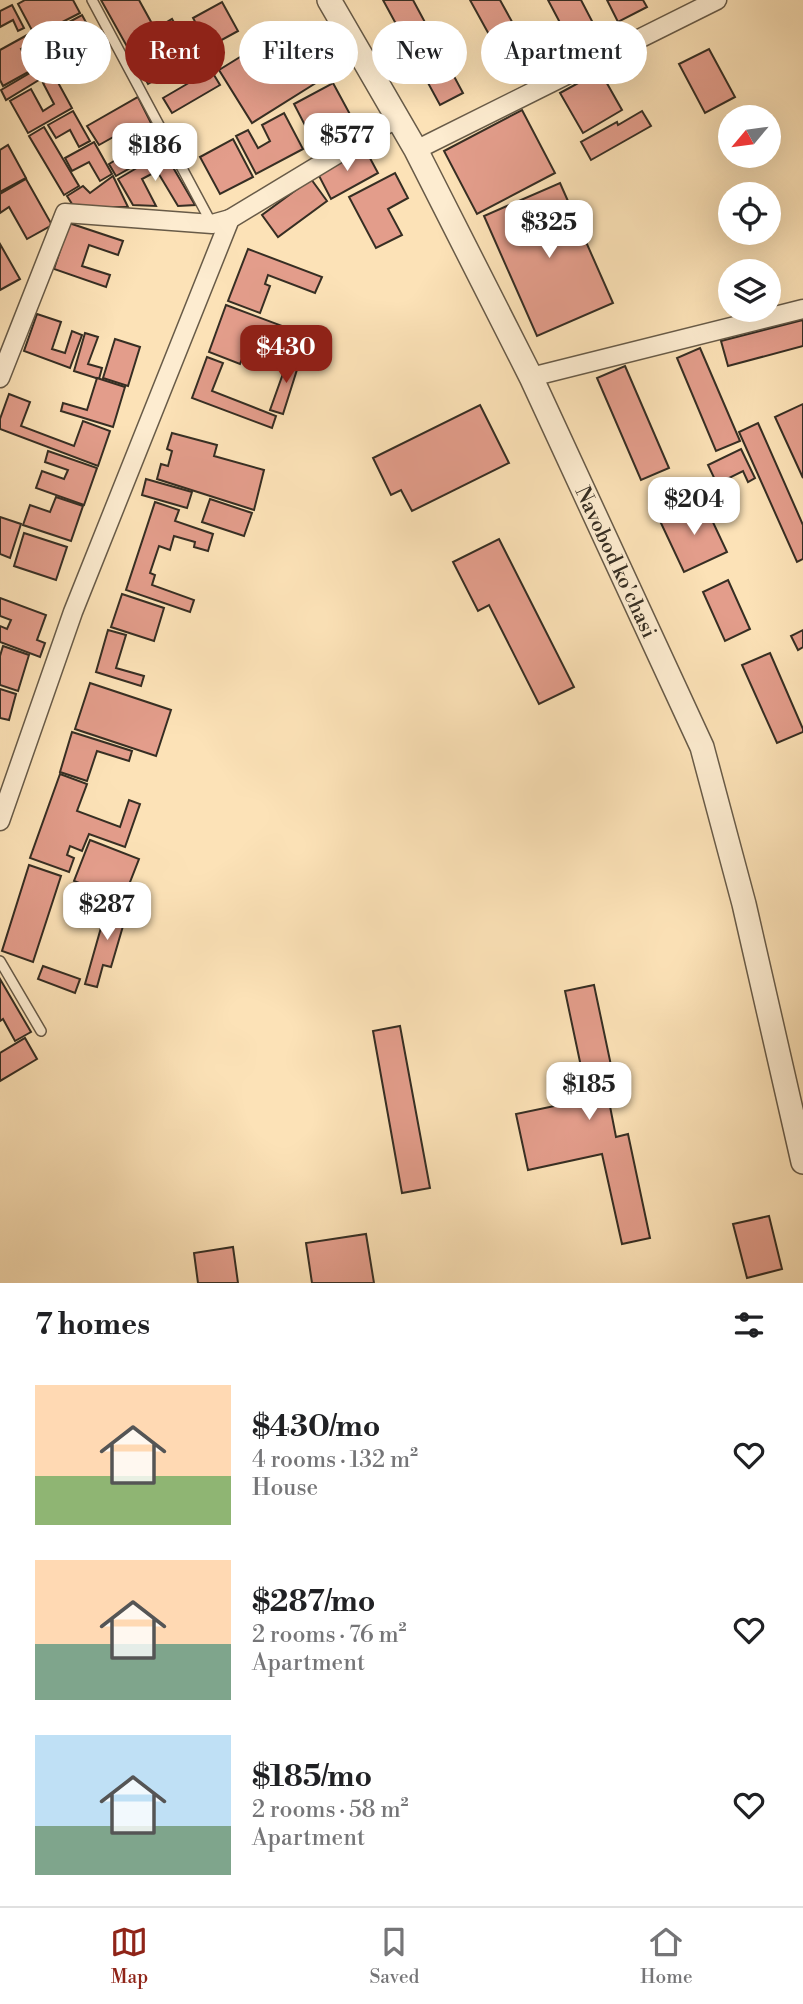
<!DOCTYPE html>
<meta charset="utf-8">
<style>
:root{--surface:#fff;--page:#f2f2f2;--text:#202124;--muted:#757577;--line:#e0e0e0;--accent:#8f2418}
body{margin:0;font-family:"Libre Bodoni",serif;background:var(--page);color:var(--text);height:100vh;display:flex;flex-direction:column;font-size:26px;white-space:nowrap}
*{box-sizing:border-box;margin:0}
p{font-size:23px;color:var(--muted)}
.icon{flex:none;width:38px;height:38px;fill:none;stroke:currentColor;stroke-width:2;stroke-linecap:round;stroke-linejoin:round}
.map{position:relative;height:1283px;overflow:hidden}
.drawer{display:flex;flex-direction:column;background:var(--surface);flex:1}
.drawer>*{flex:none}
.top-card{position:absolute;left:21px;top:21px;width:761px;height:63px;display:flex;gap:14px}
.needle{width:46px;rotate:241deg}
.tools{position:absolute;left:718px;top:105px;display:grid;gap:14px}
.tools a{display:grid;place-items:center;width:63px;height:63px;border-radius:50%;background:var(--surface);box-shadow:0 7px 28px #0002;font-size:35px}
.price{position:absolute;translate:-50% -60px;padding:0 16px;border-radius:14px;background:#fff;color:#222;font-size:23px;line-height:46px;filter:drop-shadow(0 2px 4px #0008)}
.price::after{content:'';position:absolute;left:50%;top:42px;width:21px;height:16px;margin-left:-10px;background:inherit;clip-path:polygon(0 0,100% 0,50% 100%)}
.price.current{background:var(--accent);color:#fff}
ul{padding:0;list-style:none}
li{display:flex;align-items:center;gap:21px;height:175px;padding:0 35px}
li span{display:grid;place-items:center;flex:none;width:196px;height:140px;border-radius:0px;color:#555}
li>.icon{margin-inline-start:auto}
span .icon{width:84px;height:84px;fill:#fffc;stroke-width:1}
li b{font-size:30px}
h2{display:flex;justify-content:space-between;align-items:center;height:84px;padding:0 35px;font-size:30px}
.pill{padding:0 24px;border-radius:32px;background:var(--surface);box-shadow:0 7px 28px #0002;font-size:24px;line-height:63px}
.pill.current{background:var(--accent);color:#fff}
.dock{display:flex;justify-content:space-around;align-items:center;height:98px;border-top:2px solid var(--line);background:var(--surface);font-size:19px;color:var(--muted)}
.dock a{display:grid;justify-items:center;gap:4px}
.dock .current{color:var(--accent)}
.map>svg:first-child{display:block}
.building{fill:#e39d8b;stroke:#362e23;stroke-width:2}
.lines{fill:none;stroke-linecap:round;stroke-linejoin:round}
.service-casing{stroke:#685b48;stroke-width:12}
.minor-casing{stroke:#685b48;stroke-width:21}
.tertiary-casing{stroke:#685b48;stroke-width:26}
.service{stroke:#fdecd0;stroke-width:9}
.minor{stroke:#fdecd0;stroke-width:18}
.tertiary{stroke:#fdecd0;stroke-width:23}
.labels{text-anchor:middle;stroke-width:5;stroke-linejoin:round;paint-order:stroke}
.street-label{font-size:21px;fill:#362e23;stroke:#fdecd0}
</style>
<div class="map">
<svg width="803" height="1283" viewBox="0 0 803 1283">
<rect width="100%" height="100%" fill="#fce2b7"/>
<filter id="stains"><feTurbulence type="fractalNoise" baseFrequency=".00286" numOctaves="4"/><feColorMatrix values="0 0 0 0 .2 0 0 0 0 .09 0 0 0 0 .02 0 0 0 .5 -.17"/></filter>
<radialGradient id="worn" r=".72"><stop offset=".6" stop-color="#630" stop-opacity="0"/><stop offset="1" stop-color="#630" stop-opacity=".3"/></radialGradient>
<g class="building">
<polygon points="25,0 73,0 80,13 35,36 18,4"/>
<polygon points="101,0 139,0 155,29 172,19 194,58 148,84"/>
<polygon points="383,0 413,0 463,93 440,105"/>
<polygon points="470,0 500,0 531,56 508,69"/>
<polygon points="548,0 581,0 593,23 567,36"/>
<polygon points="607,0 643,0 647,7 618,22"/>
<polygon points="222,2 238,31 209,47 193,18"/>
<polygon points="12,5 24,28 18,31 13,20 0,27 0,11"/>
<polygon points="82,15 100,48 55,73 49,62 71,50 58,28"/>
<polygon points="287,28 319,81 252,123 219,70"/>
<polygon points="29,34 33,42 21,49 32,70 3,86 0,80 0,50"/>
<polygon points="709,49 735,97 705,113 679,64"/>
<polygon points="47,63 52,72 6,100 1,90"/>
<polygon points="211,70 220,85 172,113 163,98"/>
<polygon points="600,71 622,110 583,133 560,93"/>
<polygon points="55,77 72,108 28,133 10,101 31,89 43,111 54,104 43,83"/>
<polygon points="333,83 352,118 312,139 294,104"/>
<polygon points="138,97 164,149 116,176 109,164 134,149 124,131 99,145 87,126"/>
<polygon points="522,110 555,173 477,214 444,151"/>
<polygon points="73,111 90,141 79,147 70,130 56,138 48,125"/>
<polygon points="642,111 651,126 591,160 581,142 617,122 618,125"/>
<polygon points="284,113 303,149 256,174 236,136 248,130 258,148 270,141 262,125"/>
<polygon points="44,127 79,186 64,195 29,136"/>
<polygon points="233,139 253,177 220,194 200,157"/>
<polygon points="94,142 112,174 100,181 89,162 72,171 65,158"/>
<polygon points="8,145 26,178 0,192 0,150"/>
<polygon points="364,147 378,173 331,199 317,172"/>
<polygon points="164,152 195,205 178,206 157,171 142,179 156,206 133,205 118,179"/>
<polygon points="395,173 408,198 388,209 402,235 376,248 349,197"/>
<polygon points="113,176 128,207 74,207 67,196 83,186 90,193"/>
<polygon points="26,179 52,225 27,239 9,207 0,213 0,194"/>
<polygon points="311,179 327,201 278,237 262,215"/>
<polygon points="560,183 613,303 537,336 484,216"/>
<polygon points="69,223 123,241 118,255 89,245 82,266 110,275 106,287 54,269"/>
<polygon points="0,244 20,279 0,290"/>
<polygon points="248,249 322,277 315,293 268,275 265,284 270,286 260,313 228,301"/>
<polygon points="226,305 309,336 304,351 252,332 240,364 209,352"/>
<polygon points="37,314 61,322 52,349 65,353 72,331 82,335 70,368 24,351"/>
<polygon points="803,320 803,346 728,366 721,341"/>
<polygon points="85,333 98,337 88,364 102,368 99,379 74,371"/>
<polygon points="115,339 140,347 128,386 103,378"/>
<polygon points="700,348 740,441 716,451 677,358"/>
<polygon points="290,354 301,357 283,414 270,410"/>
<polygon points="207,357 223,363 212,391 276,416 272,428 192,398"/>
<polygon points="625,366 669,468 641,480 597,378"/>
<polygon points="97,378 125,387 113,427 61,411 63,403 87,410"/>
<polygon points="9,394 30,402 21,426 74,446 83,421 110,431 98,466 0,429 0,419"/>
<polygon points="803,404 803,478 775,417"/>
<polygon points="480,405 509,463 412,511 401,490 391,495 373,458"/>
<polygon points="758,423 803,525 803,559 797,562 739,432"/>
<polygon points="172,433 217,445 214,456 264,470 254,510 157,479 161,464 168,466 172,451 167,449"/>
<polygon points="741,449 755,478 748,482 743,471 717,484 708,465"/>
<polygon points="48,451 97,468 84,505 36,488 42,471 64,479 68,470 45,462"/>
<polygon points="146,479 192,492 187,508 142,495"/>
<polygon points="56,497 83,506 71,541 23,525 30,505 50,512"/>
<polygon points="210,499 252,513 244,536 202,522"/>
<polygon points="703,501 727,552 684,572 660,521"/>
<polygon points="155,502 179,510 175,521 213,534 208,551 194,547 195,542 174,536 170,550 159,546 150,573 155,575 152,585 194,600 190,612 126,590"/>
<polygon points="0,517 21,524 10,558 0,554"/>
<polygon points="24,533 67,547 56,580 14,566"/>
<polygon points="499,539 574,687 539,704 489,605 478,611 453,562"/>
<polygon points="728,580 750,629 725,641 703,592"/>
<polygon points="122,594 164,608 154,641 111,627"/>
<polygon points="0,598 46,615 37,640 45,643 40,657 0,642 0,626 7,629 11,620 0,616"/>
<polygon points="108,630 126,635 116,668 144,676 141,686 96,672"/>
<polygon points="803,630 803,647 798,650 791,636"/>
<polygon points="3,646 29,655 18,691 0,685 0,656"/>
<polygon points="770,653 803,729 803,732 777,743 742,665"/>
<polygon points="90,683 171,710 156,756 75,729"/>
<polygon points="0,689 16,694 9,720 0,718"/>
<polygon points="72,732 132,751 129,761 97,751 87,781 60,772"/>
<polygon points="60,774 87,784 77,811 120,827 129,800 140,804 125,847 89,834 82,851 70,846 67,855 74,858 69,872 30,858"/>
<polygon points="90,840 139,859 123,900 74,881"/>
<polygon points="29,865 61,876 33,962 2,951"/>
<polygon points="108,903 128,909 111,967 103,965 97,987 85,984"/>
<polygon points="43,966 80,979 75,993 38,979"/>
<polygon points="0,979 31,1032 15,1041 3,1019 0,1021"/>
<polygon points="594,985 616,1089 607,1091 616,1137 628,1134 650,1238 622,1244 602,1154 528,1170 516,1114 593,1098 592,1094 587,1095 565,991"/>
<polygon points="400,1026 430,1188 402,1193 373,1031"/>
<polygon points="25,1038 37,1059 0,1081 0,1053"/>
<polygon points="769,1216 782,1269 747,1278 733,1224"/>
<polygon points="366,1234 374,1283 312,1283 306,1243"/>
<polygon points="233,1247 238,1283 198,1283 194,1253"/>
</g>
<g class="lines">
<g class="service-casing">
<g id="service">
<polyline points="92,0 212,224"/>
<polyline points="0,961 41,1031"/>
</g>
</g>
<g class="minor-casing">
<g id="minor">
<polyline points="416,150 717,0"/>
<polyline points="531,377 803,309"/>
<polyline points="0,378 65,213 212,224 230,219"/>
<polyline points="0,821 73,612 230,219 397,118"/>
</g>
</g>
<g class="tertiary-casing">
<polyline id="tertiary" points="329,0 416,150 531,377 702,747 744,904 803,1162"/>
</g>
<use href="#service" class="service"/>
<use href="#minor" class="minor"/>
<use href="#tertiary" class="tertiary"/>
</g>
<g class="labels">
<g class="street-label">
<text transform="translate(616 562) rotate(65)" y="7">Navobod ko'chasi</text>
</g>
</g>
<rect width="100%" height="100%" filter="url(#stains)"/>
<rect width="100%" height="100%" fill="url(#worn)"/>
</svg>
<div class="tools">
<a><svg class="needle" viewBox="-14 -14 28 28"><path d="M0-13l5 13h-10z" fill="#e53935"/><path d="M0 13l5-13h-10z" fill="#757577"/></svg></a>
<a><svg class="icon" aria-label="locate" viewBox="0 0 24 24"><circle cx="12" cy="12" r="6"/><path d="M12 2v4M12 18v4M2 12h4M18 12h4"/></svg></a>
<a><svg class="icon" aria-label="layers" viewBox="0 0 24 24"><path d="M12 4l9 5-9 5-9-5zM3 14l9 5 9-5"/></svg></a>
</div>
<b class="price" style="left:347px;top:173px">$577</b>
<b class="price" style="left:155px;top:183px">$186</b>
<b class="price" style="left:549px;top:260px">$325</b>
<b class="price current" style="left:286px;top:385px">$430</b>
<b class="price" style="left:694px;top:537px">$204</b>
<b class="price" style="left:107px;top:942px">$287</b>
<b class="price" style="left:589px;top:1122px">$185</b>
<div class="top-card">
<a class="pill">Buy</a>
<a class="pill current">Rent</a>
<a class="pill">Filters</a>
<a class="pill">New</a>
<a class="pill">Apartment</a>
</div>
</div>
<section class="drawer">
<h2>7 homes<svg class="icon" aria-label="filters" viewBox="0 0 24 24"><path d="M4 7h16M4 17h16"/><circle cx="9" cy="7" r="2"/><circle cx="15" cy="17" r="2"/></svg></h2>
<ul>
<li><span style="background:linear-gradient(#ffd9b3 65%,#8fb573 0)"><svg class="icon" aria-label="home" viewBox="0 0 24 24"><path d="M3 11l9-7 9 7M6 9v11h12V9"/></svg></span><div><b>$430/mo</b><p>4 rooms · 132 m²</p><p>House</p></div><svg class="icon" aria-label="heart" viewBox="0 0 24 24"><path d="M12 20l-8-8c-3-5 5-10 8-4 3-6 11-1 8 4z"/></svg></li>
<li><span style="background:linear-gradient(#ffd9b3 60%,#7fa58c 0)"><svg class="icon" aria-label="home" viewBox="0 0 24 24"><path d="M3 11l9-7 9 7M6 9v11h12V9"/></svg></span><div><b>$287/mo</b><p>2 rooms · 76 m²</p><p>Apartment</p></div><svg class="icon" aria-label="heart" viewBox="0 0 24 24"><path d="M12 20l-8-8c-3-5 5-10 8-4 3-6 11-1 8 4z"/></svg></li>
<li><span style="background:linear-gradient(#bfe0f5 65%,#7fa58c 0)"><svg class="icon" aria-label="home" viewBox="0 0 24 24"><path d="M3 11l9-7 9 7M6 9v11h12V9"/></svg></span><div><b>$185/mo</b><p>2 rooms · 58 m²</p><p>Apartment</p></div><svg class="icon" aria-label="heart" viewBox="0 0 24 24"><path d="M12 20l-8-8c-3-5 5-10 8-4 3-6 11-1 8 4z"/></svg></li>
</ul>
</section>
<nav class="dock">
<a class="current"><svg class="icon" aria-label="map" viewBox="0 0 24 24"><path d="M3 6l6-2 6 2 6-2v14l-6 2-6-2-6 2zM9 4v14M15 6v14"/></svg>Map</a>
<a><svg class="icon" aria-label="saved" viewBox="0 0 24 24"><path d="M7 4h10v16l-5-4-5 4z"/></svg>Saved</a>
<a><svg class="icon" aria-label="home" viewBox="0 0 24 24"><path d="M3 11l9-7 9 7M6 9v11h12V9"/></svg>Home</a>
</nav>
